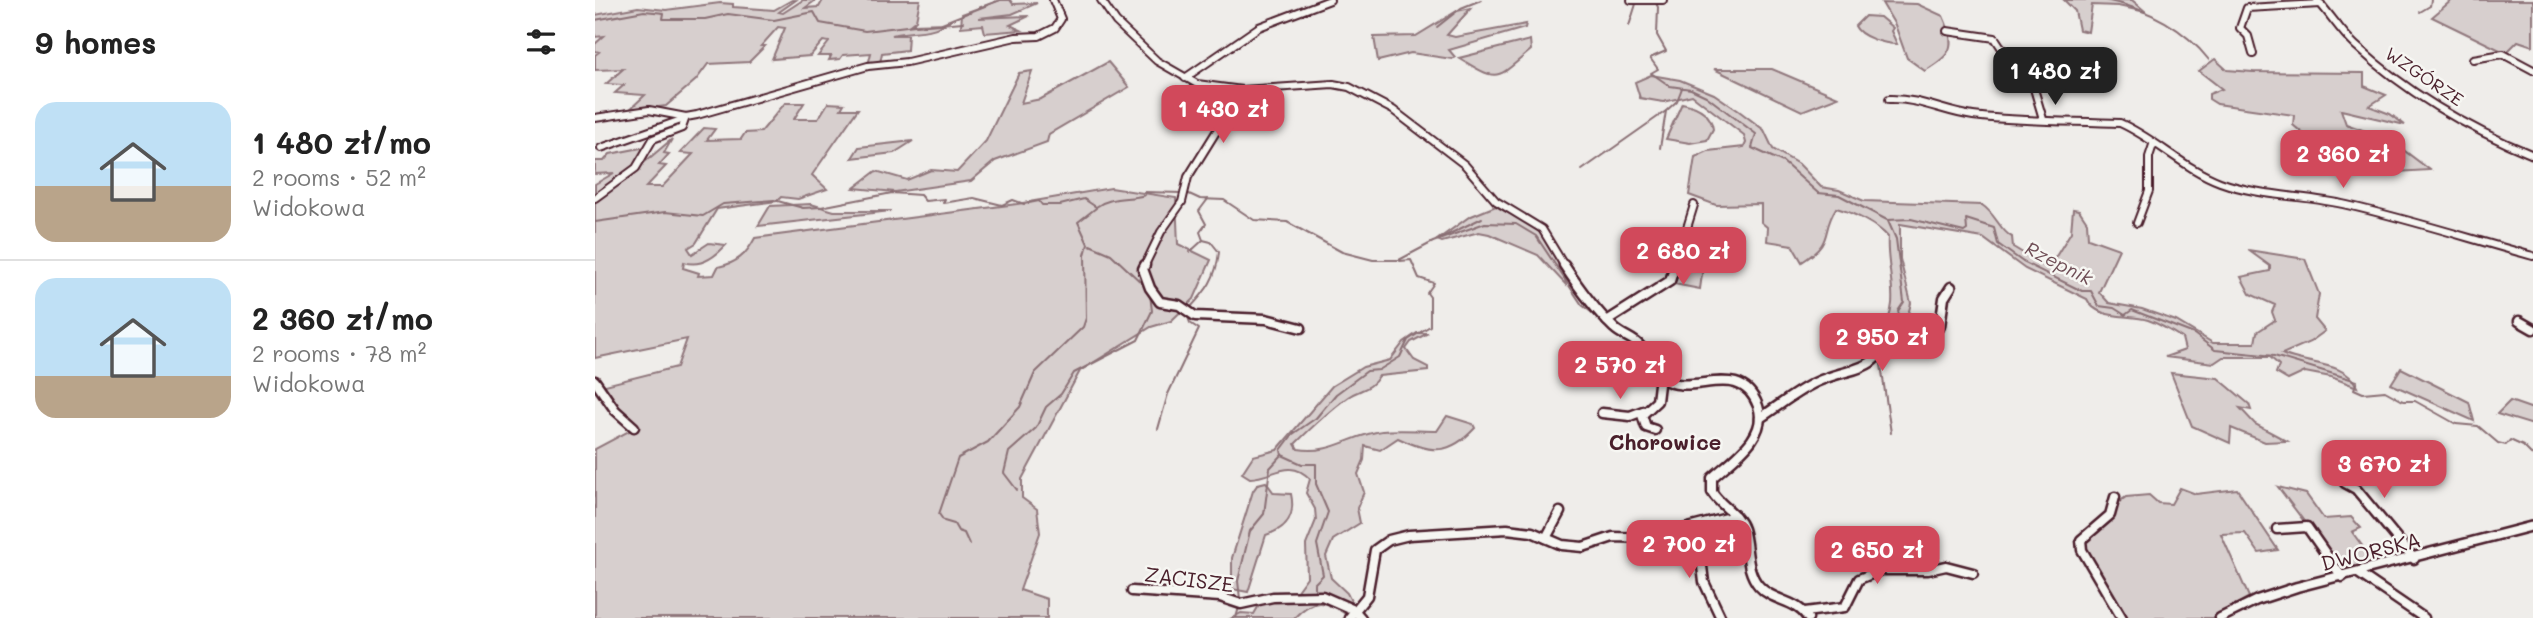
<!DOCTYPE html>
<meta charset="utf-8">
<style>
:root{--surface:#fff;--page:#f2f2f2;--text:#222;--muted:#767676;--line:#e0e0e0;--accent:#d1495b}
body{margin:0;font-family:Mali,sans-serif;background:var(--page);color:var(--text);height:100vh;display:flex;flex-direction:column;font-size:26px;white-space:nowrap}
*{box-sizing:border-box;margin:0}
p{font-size:23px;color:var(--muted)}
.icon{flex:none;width:38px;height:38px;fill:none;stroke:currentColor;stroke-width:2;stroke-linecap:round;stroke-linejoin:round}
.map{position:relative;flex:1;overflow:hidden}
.side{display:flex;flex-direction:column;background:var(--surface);width:595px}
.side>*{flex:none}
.price{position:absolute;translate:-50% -60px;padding:0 16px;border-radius:14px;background:var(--accent);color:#fff;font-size:23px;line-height:46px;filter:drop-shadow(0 2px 4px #0008)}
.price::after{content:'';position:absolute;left:50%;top:42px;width:21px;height:16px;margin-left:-10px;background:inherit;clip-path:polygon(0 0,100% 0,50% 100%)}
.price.selected{background:#222;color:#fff}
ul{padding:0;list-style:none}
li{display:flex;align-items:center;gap:21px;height:175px;padding:0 35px}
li+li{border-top:2px solid var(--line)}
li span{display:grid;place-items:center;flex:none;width:196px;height:140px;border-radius:21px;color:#555}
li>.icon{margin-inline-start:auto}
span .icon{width:84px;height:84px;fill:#fffc;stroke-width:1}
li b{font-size:30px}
h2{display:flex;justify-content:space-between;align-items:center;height:84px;padding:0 35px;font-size:30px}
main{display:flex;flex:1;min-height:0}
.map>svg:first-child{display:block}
.green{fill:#d7cfce;stroke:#90777c;stroke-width:2}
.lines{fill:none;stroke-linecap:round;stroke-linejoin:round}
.stream{stroke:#8a6f74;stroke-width:2}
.minor-far1-casing{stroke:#4a1f2b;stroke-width:10}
.minor-casing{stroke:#4a1f2b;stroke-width:13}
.minor-far1{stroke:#f6f6f2;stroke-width:6}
.minor{stroke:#f6f6f2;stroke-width:8}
.labels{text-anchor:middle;stroke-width:5;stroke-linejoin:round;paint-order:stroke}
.street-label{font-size:18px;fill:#4a1f2b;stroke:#f6f6f2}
.water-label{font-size:19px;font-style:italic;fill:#6f4e56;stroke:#f6f6f2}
.quarter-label{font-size:21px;font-weight:bold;fill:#4a1f2b;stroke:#f6f6f2}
.near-street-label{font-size:21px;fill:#4a1f2b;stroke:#f6f6f2}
</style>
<main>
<section class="side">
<h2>9 homes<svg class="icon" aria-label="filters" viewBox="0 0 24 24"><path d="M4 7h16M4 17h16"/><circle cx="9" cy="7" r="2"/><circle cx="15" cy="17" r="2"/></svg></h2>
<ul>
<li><span style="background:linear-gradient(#bfe0f5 60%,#b9a48a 0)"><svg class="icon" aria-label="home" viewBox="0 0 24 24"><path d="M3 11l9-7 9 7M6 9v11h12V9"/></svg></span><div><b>1 480 zł/mo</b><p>2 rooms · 52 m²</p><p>Widokowa</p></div></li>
<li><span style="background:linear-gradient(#bfe0f5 70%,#b9a48a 0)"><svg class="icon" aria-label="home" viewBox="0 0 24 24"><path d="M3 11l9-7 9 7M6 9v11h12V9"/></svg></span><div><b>2 360 zł/mo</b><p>2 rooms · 78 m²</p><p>Widokowa</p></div></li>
</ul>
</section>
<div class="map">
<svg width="1938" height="618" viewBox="0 0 1938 618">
<rect width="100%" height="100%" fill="#efedea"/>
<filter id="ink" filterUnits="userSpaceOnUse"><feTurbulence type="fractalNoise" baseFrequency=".0143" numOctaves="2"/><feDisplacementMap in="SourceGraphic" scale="14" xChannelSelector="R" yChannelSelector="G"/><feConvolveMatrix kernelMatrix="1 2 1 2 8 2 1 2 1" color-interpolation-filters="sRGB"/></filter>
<g filter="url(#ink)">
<g class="green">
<path d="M197 0H201L184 12 188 13 208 0H221L210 8 224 7 228 0H325L321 20 316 24 351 23C336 34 313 30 297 35H313L312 50 287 53 285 63 273 65 276 53 248 55 245 59 234 60 236 56H223L234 42 228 41 215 56 177 59 190 28 183 27 166 46H170L154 62 113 64 101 80 71 106 33 111 50 95 20 93 29 85 11 84 28 69 0 70V55L4 52 0 51V44L9 36 0 37V15L43 7 71 10 125 3 138 4V7L179 10Z"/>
<polygon points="405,0 415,0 418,4 442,3 417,14 384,18 434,16 415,25 426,30 390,33 388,25 366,27 367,14"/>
<polygon points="1469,0 1537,0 1551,12 1523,6 1497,5 1493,32 1484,30 1480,11"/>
<polygon points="1857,0 1938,0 1938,46 1923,41 1911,53 1837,17"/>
<path d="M1287 3 1322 4 1348 16C1362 47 1357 54 1330 71L1312 58 1300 25Z"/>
<polygon points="876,8 852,35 860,37 931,24 930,28 854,50 860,57 857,59 816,53 783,61 779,37 821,36 862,11"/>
<path d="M1270 16 1285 17 1298 28 1296 31 1302 44C1289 44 1265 37 1260 26Z"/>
<path d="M935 40 936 50C900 80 905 83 864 58Z"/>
<polygon points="1620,59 1632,70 1658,72 1769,73 1769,86 1791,95 1774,106 1795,114 1810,125 1746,110 1751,124 1795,140 1835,170 1801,172 1761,146 1711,136 1698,125 1699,115 1622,104 1614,99 1614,94 1627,89 1604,71"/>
<polygon points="513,62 534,87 454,134 452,142 400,161 376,181 300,192 259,188 281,171 312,180 336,170 362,172 391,141 424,73 437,71 426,103 446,99"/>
<polygon points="1119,69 1177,69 1243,97 1207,111"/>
<path d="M1056 75 1085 80 1119 94 1144 111 1169 130 1178 149 1205 165 1226 187 1244 190 1269 201 1387 205C1400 213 1405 231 1417 237L1418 247 1446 264 1442 255H1448L1455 266 1476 232 1478 209 1484 210 1492 222 1493 238 1524 249 1504 292 1514 303 1547 309 1581 321 1618 343H1660L1662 332 1680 320 1677 312 1680 305 1655 294 1646 277 1675 271V266L1653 250 1710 259 1724 294 1720 319 1730 331 1715 342 1687 354C1710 365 1751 361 1762 387L1736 377 1710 372 1693 380 1681 373 1684 365 1675 357H1628L1619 363 1570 357 1590 350 1587 338C1576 331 1565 324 1553 320 1533 314 1501 320 1492 299L1430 269 1388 238 1305 224V259L1316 303 1314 311 1322 324 1319 328 1301 329 1295 340 1285 337V333C1309 305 1290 270 1293 237 1283 225 1257 212 1241 208 1225 234 1240 241 1207 262L1197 245 1172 241 1173 228 1166 222V204L1121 205 1094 195 1100 157 1113 151 1149 147 1151 143 1149 135 1097 95 1068 102 1045 98 1040 82Z"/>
<polygon points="597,83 642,92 644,93 636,104 588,97"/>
<path d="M190 103H209L199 119H223L233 103 249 104 246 109H263L217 175 232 189 203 199 186 197 182 201 122 209 101 243 93 248 97 254 114 243 131 245C120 257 106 268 89 262L88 268 104 273 103 276 119 275 123 267C142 263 151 255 160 238L422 204 516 188 581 198 583 244 616 260 599 299 576 321 556 327 485 371 427 479V498L442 509 445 533 425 590 452 599V618H0V449L38 429 6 386 82 367 92 339 0 358V184L19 173 0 174V161H9L15 154 51 147 38 172 77 139 69 153 74 154 64 165 71 166 51 187H67L98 154 85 153 109 128 120 129 112 140 146 139 150 133 166 132Z"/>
<path d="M1087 103C1102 106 1116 113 1118 129L1112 140 1095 143 1071 139Z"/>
<polygon points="318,141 299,153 257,158 264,147"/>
<polygon points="216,204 239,211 296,211 163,226 175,206"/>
<path d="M901 206C912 214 925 217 935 224 953 237 969 264 971 285L943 255 894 234 884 232 847 242 842 240 874 217Z"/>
<polygon points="1091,250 1110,253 1105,289 1079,284"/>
<path d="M822 333H833L816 342 811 349 819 360 833 367V371L784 376C775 391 766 388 753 397 735 410 716 428 700 444L703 449C736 455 755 435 787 431 805 429 824 431 842 431L852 416 878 424 880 428C855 455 837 454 803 438L785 450 770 446 769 460 763 474 769 492 762 508 765 523 738 540 731 556 736 578 752 593 757 603 752 615C729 599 718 598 699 618H637L646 613 659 614 669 597 701 592 712 577 711 545 721 520 720 509 711 493 715 479C694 457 678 478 655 478L647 473 658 456 682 450 737 386 768 367 795 360 809 342Z"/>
<polygon points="1806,368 1874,402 1879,421 1796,384"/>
<polygon points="1576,373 1623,378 1654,404 1656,410 1645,408 1660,424 1692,441 1670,442 1636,428 1635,443 1597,426"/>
<polygon points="1915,401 1938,409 1938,425 1902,414"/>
<path d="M671 482 679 493 696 494C701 517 691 529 671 535L653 592 637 589V558L658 491 663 484Z"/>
<polygon points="1683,487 1711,494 1729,519 1756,517 1766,528 1757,532 1782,566 1749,574"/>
<polygon points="1585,488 1601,494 1642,489 1683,550 1664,553 1650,533 1626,534 1654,597 1617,618 1529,618 1488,546 1490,538 1516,519 1524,502 1531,497 1554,495 1563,503 1576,504"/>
</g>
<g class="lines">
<g class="stream">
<path d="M1510 0C1550 8 1588 27 1614 60"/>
<polyline points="1060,2 1063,7 1062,35 1071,51 1055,58 1063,69 1056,73 1075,86 1096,89 1111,96 1161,134 1157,148 1188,162 1223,193 1244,195 1292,220 1316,219 1369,232 1372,230 1371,219 1399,228 1403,244 1428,262 1487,291 1496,291 1504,306 1519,308 1530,315 1537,310 1599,334 1620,350 1679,356 1762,381 1759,389 1768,393 1790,391 1808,401 1820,401 1861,424 1883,426 1903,443 1911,445 1915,440 1928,446 1938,456"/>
<polyline points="1825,12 1835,6 1836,0"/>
<polyline points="0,20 49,11 69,13 68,19 110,19 133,14 179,20 219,12 225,23 270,31 320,25"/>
<polyline points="347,23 405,0"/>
<polyline points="321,26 368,22"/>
<polyline points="1034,26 1041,4"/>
<polyline points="842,27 866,8 886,0"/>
<polyline points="1065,148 1071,111"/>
<polyline points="987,170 1071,111 1082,101 1087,88"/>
<polyline points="592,193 605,199 629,200 659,220 692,222 747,252 778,260 804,260 838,242 890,223 921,224 941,236 987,305 1037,344"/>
<path d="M0 222 70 212 108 216 128 204 179 200 208 208 226 207 297 193 325 195 330 201 350 199 348 203 379 198 407 205 418 200 429 204 444 201 447 205H465L489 199 501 207C516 196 533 200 550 195L549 192 587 193"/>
<polyline points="844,239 887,218"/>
<polyline points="495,245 516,254 550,286"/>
<polyline points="595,252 608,240 605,232 611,224 604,211 613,199"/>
<path d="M594 309C612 290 621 279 624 252L616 242 608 240"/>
<polyline points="1290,340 1306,323 1303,311 1309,302 1301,239 1293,221"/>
<polyline points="1285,358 1296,433"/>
<polyline points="563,429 573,394 604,329 595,323 593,317"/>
<polyline points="422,490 409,473 414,452 441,428 451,407 466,394 479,373 543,340 557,311 555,294"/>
<polyline points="374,544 369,533 363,531 359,524 349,521 344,514 363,458 393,442 425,407 440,373 488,327 491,318 490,255 493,244 483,222 501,208"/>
<polyline points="720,593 720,583 728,575 722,544 733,512 721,484 721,464 707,464 687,455 686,450 698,434 721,418 741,394 772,371 784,370 805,357 813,340 835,326 835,297 832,293 839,283 824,278 816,260 805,261"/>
<polyline points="645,599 643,581 655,531 669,514 675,468 687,455"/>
<polyline points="745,608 753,612"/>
<polyline points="641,618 644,607"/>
</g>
<g class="minor-far1-casing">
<g id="minor-far1">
<polyline points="506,0 521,22 562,61 602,84 647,90 738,84 754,87 798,110 870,165 901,201 947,229 970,267"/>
<polyline points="1036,0 1068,0"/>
<path d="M1722 0C1735 14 1746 32 1760 45 1811 92 1874 129 1938 155"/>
<polyline points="1352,31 1400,38 1414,59 1432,65 1448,119"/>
<polyline points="1658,54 1653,36 1645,28 1652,8 1726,4"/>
<polyline points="1878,59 1908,54 1938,70"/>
<polyline points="590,78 664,27 735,0"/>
<path d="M1294 99C1324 98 1349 112 1378 116 1426 122 1477 121 1525 123 1561 139 1588 168 1625 182 1666 197 1711 195 1752 205 1814 219 1876 239 1938 256"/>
<polyline points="0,118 54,110 91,117 102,115 273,66 312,62 421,37 444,36 460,28 466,19 458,0"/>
<polyline points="6,148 89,119"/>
<polyline points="0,198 41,168 58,139 87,128 91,117"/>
<polyline points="1542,223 1554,191 1554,157 1558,145"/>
<polyline points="549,267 566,232 587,202 593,177 647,90"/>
<polyline points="1080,267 1099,205"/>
</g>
</g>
<g class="minor-casing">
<g id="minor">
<polyline points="550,265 548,269 555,288 565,302 584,305 600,316 671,319 706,328"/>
<path d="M969 265C984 288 999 309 1019 328 1027 336 1039 338 1046 347 1053 355 1058 371 1067 378 1095 399 1145 358 1163 406 1174 437 1136 460 1117 478V492C1125 506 1143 513 1148 529 1154 548 1150 570 1164 586 1178 602 1201 599 1213 618"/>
<polyline points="1012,321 1075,281 1080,265"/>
<polyline points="1924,321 1938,329"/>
<polyline points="0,381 20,410 39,427"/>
<polyline points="1007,413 1035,416 1048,411"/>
<path d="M1165 418C1184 406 1205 388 1226 380 1264 365 1274 375 1298 335L1345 326 1349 298 1356 287"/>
<polyline points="1060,430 1051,427 1047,415 1062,401 1065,376"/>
<polyline points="1737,457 1750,483 1761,489 1819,559"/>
<polyline points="1520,497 1515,515 1486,540 1487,550 1527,618"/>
<polyline points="1102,528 1109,582 1126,618"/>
<polyline points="1682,529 1712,527 1747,577"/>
<polyline points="951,538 965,512"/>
<polyline points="1763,573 1829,618"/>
<polyline points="537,591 625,597 646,604 678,597 727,596 759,610 766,618"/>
<polyline points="1210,612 1250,607 1264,579 1286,570 1333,570 1351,566 1378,573"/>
<polyline points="754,618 772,596 780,550 794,540 814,535 912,529 937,532 967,545 988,547 1018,537 1054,538 1140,516"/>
<polyline points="1625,618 1662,600 1702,587 1938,526"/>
</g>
</g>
<use href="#minor-far1" class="minor-far1"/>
<use href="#minor" class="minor"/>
</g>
</g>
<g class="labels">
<g class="street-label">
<text transform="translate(1829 77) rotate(34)" y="6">WZGÓRZE</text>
</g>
<g class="water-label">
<text transform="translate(1464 263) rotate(27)" y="7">Rzepnik</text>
</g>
<g class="quarter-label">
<text x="1070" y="450">Chorowice</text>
</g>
<g class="near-street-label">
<text transform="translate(1776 552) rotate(-14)" y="7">DWORSKA</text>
<text transform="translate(594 580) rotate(7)" y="7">ZACISZE</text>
</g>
</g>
</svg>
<b class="price selected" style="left:1460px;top:107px">1 480 zł</b>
<b class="price" style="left:628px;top:145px">1 430 zł</b>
<b class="price" style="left:1748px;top:190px">2 360 zł</b>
<b class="price" style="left:1088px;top:287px">2 680 zł</b>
<b class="price" style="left:1287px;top:373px">2 950 zł</b>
<b class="price" style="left:1025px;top:401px">2 570 zł</b>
<b class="price" style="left:1789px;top:500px">3 670 zł</b>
<b class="price" style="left:1094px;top:580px">2 700 zł</b>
<b class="price" style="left:1282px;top:586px">2 650 zł</b>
</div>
</main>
